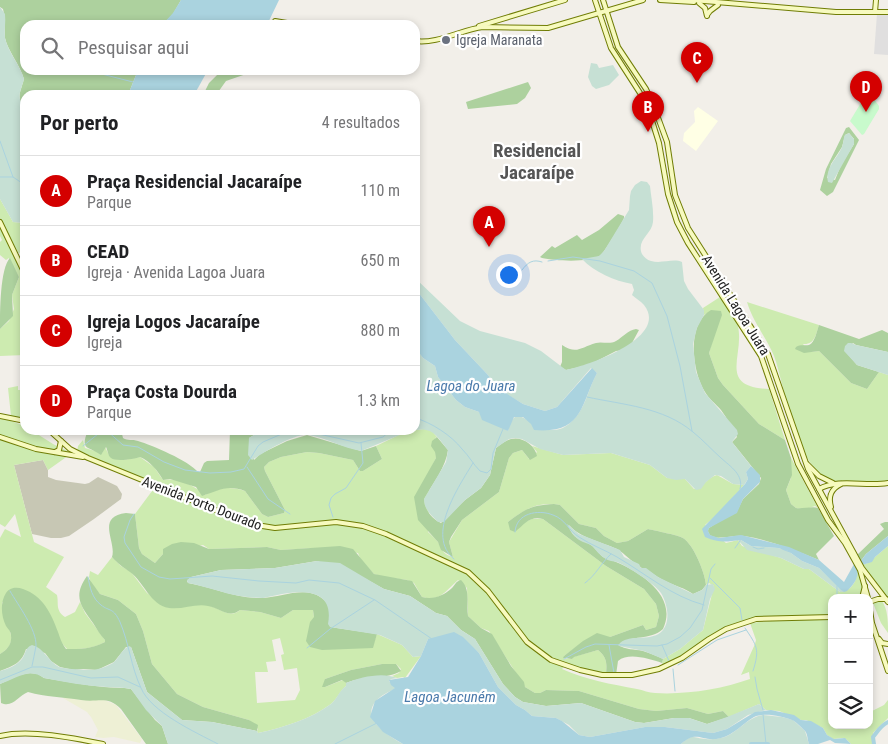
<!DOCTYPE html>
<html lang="pt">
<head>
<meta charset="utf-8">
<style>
	:root { --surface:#fff; --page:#f6f6f6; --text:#202124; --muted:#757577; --line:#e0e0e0; --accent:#d40000 }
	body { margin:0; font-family:"Roboto Condensed",sans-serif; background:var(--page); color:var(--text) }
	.controls { position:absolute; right:15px; bottom:15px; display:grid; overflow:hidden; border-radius:10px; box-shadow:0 2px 8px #0003 }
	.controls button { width:45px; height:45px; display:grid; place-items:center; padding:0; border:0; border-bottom:1px solid var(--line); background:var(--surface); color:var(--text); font:25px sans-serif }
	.you { position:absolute; left:508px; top:274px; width:18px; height:18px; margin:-12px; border:4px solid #fff; border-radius:50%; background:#1a73e8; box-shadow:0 0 0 8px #1a73e833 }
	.badge { display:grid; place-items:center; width:32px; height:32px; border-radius:50%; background:var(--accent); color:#fff; font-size:16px; font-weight:700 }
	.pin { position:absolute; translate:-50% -41px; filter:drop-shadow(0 1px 2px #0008) }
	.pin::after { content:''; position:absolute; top:26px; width:18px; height:15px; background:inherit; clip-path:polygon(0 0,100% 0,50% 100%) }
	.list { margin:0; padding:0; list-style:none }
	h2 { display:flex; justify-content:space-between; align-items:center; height:65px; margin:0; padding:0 20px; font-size:21px }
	h2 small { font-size:16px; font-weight:400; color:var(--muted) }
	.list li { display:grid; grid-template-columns:32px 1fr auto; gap:15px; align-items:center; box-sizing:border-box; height:70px; padding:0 20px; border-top:1px solid var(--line) }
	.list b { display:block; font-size:19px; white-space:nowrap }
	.list p { margin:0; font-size:16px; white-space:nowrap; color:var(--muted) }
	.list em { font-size:16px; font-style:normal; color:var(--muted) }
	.icon { flex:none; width:28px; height:28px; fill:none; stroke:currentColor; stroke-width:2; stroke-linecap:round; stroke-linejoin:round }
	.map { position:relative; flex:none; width:888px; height:744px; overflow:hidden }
	.search { position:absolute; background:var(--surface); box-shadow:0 2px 8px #0003; left:20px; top:20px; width:400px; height:55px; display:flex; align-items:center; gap:12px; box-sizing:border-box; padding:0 18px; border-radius:15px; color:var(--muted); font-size:19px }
	.panel { position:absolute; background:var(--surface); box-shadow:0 2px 8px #0003; left:20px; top:90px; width:400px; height:345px; border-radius:15px }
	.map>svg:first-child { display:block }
</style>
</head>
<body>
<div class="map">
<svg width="888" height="744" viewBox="0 0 888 744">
	<rect width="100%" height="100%" fill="#f2efe9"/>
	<!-- residential -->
	<polygon fill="#e0dfdf" points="877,14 888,14 888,55 874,54"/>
	<!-- education -->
	<polygon fill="#ffffe5" points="698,107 718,121 696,151 683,141 684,133 695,122 694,111"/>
	<!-- construction -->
	<polygon fill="#c7c7b4" points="43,460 48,470 48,477 56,480 85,484 89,483 98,477 117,486 122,494 121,499 94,519 69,536 61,538 51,538 32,534 14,465"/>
	<!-- farmland -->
	<polygon fill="#eef0d5" points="63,698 69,698 82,700 102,699 116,705 142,739 140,743 114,737 103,738 95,737 98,730 91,717 87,712"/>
	<!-- grass -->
	<g fill="#cdebb0" fill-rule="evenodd">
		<polygon points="0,199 13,222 25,223 25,252 18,253 0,218"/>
		<polygon points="0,225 25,279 25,355 0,356 0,329 9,321 14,309 12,295 19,277 9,258 6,260 0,255 0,242 2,240 0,236"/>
		<path d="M 720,297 C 725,305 734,314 737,323 C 747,353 715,387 769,389 L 785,440 L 759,424 L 723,385 L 718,378 L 709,353 L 713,339 L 707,313 L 704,315 L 703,308 Z"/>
		<path d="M 747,302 L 819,325 C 816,334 815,345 803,344 L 809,352 L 819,351 L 851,383 L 867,389 L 879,372 L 888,375 L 888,481 C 871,482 852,485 835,481 C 795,473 786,388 774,356 C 766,337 753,322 747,302 Z"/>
		<polygon points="18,386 18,390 25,390 25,418 23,418 11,416 8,388"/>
		<path d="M 0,417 L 25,426 L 25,430 L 31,430 L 53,444 L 72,453 L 48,470 L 43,460 L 14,465 L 34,542 L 64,557 L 46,587 L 57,595 C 59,604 55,610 65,617 L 75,612 L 80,602 L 85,613 L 105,640 L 105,642 C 93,649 80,649 67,649 L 61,642 L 2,602 C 2,624 24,640 0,654 L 0,538 L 5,529 L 21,537 L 15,514 L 5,527 L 0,524 Z"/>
		<path d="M 424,429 L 431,430 L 437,437 L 435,438 L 436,458 L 430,470 L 428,532 C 431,535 435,538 438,542 C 443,550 442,554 453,557 L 449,542 L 462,520 L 499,492 L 509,458 L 513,453 L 522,450 L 529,459 L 537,452 L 532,446 L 563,455 L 611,453 L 650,465 L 667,478 L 685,479 L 694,489 C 704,486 707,478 717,475 L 733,484 L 744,485 L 718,514 L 705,525 L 726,543 L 738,540 L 742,546 L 781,558 L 804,569 L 809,569 L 840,592 C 852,591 858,580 857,569 C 863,578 865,588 859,598 L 832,598 L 832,615 L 769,618 L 736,624 L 664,666 L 662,663 L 663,659 L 680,649 L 703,630 L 714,586 L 709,583 L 706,585 C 705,573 694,545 683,538 C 678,535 656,531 648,529 L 628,541 L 617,543 L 604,536 L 596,528 L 579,524 L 560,505 C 538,501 525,509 508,522 L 523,523 L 532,519 L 543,519 L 606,566 L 644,589 L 656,604 L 659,616 L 656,627 L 646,630 L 643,625 L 610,637 L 582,643 L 564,656 L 564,659 L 572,659 L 573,657 L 598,650 C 607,657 607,664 606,674 C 578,669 550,662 529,641 C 523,636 519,629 514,623 C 500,604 487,585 469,571 L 375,528 C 361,524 347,520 332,520 C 307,521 283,529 258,524 L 77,452 L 78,446 L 83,440 L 85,448 L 102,453 L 105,447 L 109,455 L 123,460 L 140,457 L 154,467 L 163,480 C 178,477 195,486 205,495 C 216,487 232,486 245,491 L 262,514 L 268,517 L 284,513 L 285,510 L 265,471 L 264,467 L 269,462 L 281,457 L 307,452 L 319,453 L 353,460 L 360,471 L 363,471 L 382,459 L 376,446 L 407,431 Z"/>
		<polygon points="790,456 818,508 815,506 806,509 796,508 791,504 786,490 791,478"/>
		<path d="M 155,487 L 257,527 L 280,529 L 332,523 L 344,524 L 374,531 L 416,549 L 467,573 L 487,592 L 526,643 L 546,658 L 564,667 L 562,669 C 586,680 611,684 637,689 C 643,690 649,693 655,693 C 685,695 722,689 750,679 L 749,672 L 741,675 L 755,644 L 756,640 L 750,623 L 769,621 L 832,619 L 832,725 L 869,725 L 869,695 L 872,711 L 884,705 L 888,700 L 888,718 L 873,733 L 873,744 L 851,744 L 847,740 L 843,738 L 833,739 L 827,735 L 823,728 L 806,720 L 801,720 L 779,711 L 766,710 L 759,704 L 729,717 L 723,711 L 708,714 L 687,708 L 656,711 L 639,709 L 579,691 L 546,690 L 540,693 L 535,693 L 525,687 L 489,631 L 481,628 L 468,616 L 467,588 L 458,580 C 445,591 441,602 422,597 L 414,583 L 407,580 L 384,577 L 374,574 L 361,560 L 358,553 L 314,548 L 281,550 L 267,547 L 209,549 L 203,545 L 163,554 L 155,563 L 142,554 L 139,548 L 135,514 Z"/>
		<polygon points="888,546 888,598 868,575 862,565 868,563"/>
		<path d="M 112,557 L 121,566 L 131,572 L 147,593 L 169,608 C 180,607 194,604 206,605 C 218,606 229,620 240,610 L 260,612 L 281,618 L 293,610 L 313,610 L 314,617 L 372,648 L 377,634 L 402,645 L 413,657 L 421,656 L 405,678 L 403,677 L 397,678 L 392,676 L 399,673 L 401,669 L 396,664 L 382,664 L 351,670 L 325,679 L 325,687 L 343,680 L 346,683 L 346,686 C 339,692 337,699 331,704 C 311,719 282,728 258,733 L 257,731 L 258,729 L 249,720 L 203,707 L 177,694 L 152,664 L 143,631 L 136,614 L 118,600 L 100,594 L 91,583 L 89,577 L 90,571 L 98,575 ZM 280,638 L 284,654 L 281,655 L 284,670 L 297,668 L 300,690 L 295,700 L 257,703 L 255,672 L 268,672 L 266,662 L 276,661 L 272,640 Z"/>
		<path d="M 881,600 C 888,608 888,622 888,633 L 881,623 L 873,603 Z"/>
	</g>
	<!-- forest -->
	<g fill="#add19e" fill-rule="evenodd">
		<path d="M 0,0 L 181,0 L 173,14 L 162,25 L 25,25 L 25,70 L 138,70 L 128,95 L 25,95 L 25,111 C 17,94 19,97 24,79 C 20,65 8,51 5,38 C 4,28 6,21 3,9 L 0,7 Z"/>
		<polygon points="222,70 251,70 252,72 226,81 216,95 203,95 209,83"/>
		<polygon points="528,82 531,88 525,98 517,104 468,109 466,102"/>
		<path d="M 849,127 L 859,140 L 833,192 L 827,196 L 820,190 L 826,169 L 846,128 ZM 849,133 L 854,139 L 854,144 L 841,165 L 835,180 L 827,178 L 831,164 L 842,147 L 845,135 Z"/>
		<path d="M 618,214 L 624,216 L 624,218 C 621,225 605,251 601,255 C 590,263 556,261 542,258 L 540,257 L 552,246 L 555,248 L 577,235 L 582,240 L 599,230 Z"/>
		<path d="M 10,258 L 19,277 L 12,295 L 13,316 L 0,329 C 0,312 0,268 10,258 Z"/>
		<path d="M 711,310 L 721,311 L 722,315 L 709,353 L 718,378 L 723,385 L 759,424 L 785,440 L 791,458 L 792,475 L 786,490 L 791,504 L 796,508 C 802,509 813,506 818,508 L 834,536 L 816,554 L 819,560 C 794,550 770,540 744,536 C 732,534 721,541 710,535 L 708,531 L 709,528 L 738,509 L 743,499 L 759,484 L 761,478 L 732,442 L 737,437 C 732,428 727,418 721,410 C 716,404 709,399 705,392 C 692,371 686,324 711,310 Z"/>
		<path d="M 819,325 L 859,339 L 882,330 L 888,333 L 888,352 L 856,345 L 853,343 L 845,351 L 857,365 L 879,372 L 867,389 L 851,383 L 819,351 L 804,353 L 795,349 L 796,347 C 801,344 804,346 809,345 C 815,343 817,330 819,325 Z"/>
		<path d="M 636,329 L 639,330 L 632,343 L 624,350 L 616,351 L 589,365 L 566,370 L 560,367 L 562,362 L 562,345 C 577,355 581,347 596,343 C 602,341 609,345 616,341 C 623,337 628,330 636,329 Z"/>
		<path d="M 88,430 L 121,430 L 123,438 C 128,441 132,439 138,441 C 152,445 189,461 198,472 L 200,472 L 204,463 L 207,461 L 229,460 L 230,430 L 262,430 L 249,438 L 254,460 L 260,454 L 287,441 L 307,435 L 361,451 L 376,446 L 382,459 L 363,471 L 360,471 L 353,460 L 319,453 L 307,452 L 281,457 L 269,462 L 264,467 L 265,471 L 285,510 L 284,513 L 268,517 L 262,514 L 245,491 C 227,484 218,491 202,496 L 196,487 L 170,479 L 163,480 C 158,471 150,461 140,457 C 135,459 116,462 111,458 C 108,456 108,451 106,447 L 101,455 C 87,445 80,451 88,430 Z"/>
		<path d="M 437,437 L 448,450 C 446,467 433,483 424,499 C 424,509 432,519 441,523 L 465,500 L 481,488 L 490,475 L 496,448 C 501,444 506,440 511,439 C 522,436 535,445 537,456 L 530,460 L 522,450 L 513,453 L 509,458 L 499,492 L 462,520 L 451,537 L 449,542 L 453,557 L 441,550 L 438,542 L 418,520 L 414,497 L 436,458 L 435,452 L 431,446 L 432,441 Z"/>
		<path d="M 554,504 L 560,505 L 579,524 L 596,528 L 604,536 L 617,543 L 628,541 L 648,529 C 656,531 678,535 683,538 C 694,545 705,573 706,585 L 702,590 L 693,594 C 685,588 675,586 665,581 C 657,577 650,571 642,568 C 634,564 624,553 617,549 C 602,542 580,538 569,525 C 573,541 580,537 591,545 C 596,548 599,555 605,558 C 608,560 612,560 616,562 C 642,573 678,597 663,629 C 650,641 632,634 618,645 C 626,650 634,649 643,651 C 650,653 657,656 663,659 L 662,663 C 649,659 629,652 618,661 L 616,675 L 606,674 C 607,664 607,657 598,650 L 574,657 L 572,659 L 563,658 L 564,656 L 583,641 L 597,633 L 610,637 L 643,625 L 646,630 L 656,627 L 659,616 L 656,604 L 644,589 L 606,566 L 543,519 C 529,516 525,524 515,532 L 510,530 L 508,522 C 525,509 532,505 554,504 Z"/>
		<path d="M 126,513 L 135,514 L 139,548 L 142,554 L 155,563 L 163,554 L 163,549 L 172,544 L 181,542 L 194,543 L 209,549 L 267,547 L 281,550 L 340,546 L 353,549 L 374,574 L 412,581 L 422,597 C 433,600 443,596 452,588 C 456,584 455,582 461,580 C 471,590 466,602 468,616 L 481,628 L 492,634 L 511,666 L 524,682 L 525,687 L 535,693 L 540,693 L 546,690 L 579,691 L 639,709 L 656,711 L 687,708 L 708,714 L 723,711 L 729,717 L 707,724 L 689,718 L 674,718 L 644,723 L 635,722 L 581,703 L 546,706 L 523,702 L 515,697 L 503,684 L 475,639 L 461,630 L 447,616 L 436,613 L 410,596 L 384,589 L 364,578 L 317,561 L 275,568 L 221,570 L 191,577 L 187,581 L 188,583 C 212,587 237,599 263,598 C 282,597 306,585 323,599 C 332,606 329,617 330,627 L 377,634 L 373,648 L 322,650 L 310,647 L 306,641 L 310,622 L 314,617 L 313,610 L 293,610 L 281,618 L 260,612 L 240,610 C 229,619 220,608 208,606 C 196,603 182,610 169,608 C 150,605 144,582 130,572 C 123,567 118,564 112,557 C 117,542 95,517 126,513 Z"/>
		<polygon points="885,522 888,522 888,536 866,554 860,562 857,555 884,529 880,524"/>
		<path d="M 87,576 L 100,594 L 118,600 L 136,614 L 143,631 L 152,664 L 177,694 L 203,707 L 249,720 L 258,725 L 257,731 L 212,722 L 182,720 L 147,692 L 131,647 L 126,647 L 114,662 L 97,670 L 83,669 L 74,670 L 60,667 L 51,661 L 45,653 L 26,649 C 22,663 13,666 0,671 L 0,654 C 7,650 12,644 11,636 C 11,631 8,629 6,626 C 1,616 0,602 6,593 C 10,587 17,587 23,589 C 43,596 51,613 58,632 C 60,638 62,644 66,649 C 80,649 92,649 105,642 L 105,640 C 100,635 97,629 93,623 C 80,605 73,596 87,576 Z"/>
		<path d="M 382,664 L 396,664 L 401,671 C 386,680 365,675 346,683 L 342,680 L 325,687 L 322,687 L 325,679 L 351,670 Z"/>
		<path d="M 30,673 L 38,674 L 44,678 C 64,681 84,685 104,687 C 113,688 122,687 131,689 L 155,720 L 162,726 L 168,744 L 146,744 L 121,709 C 107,695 98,703 81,700 C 63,697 46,697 28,692 C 18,696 13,708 1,703 L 0,684 L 19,675 Z"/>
	</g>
	<!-- wetland -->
	<g fill="#c6e0d4">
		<path d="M 0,7 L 5,14 C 6,22 4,30 5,38 C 8,52 20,65 24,79 C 19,97 17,94 25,111 L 25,223 L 13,222 L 0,199 Z"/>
		<polygon points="591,63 597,64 599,68 613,65 619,75 609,85 596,89 592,86 588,77"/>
		<path d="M 849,133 L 854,139 L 854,144 L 832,183 L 828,182 C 825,167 837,159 842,147 C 844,142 843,139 845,135 Z"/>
		<path d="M 641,181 L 647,182 L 650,186 C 651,197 654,210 653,222 C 652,234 636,240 642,254 C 644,257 647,260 651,261 C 662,264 673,258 682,262 L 684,281 L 688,289 L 704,310 L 704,315 L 697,328 L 693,344 L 696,372 L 705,393 L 737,430 L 738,434 L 732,442 L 751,466 L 746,472 L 748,479 L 744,485 L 733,484 L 721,476 L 715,475 L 706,482 L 701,489 L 696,490 L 685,479 L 676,480 L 667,478 L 650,465 L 611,453 L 563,455 L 540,449 L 522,439 L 515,438 L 509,439 L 496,448 L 490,475 L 481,488 L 465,500 L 444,522 L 438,522 C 431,515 424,509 424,499 L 446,462 L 448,450 C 437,437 434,427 415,430 L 415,346 L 423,358 L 435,366 L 438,377 L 456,400 L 465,407 L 479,412 L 508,431 C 509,427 511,420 515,417 C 525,411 545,443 569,424 C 586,410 587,391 597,373 L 591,368 L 557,407 L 545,411 L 523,404 L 498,389 L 488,375 L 455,340 L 415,288 L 415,278 L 460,321 L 480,331 L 525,343 L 541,351 L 566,370 C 587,366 670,338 644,305 C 641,301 635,298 632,295 L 634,290 L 632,284 C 615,281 594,272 582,259 L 599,256 L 604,251 L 629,210 L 630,196 L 631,191 L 635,185 Z"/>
		<polygon points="848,343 851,343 856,345 888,352 888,375 857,365 844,351 845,346"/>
		<path d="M 262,430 L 415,430 L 402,434 L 361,451 C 343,448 326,438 309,435 C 294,433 264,453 252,460 L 248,455 L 249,438 Z"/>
		<path d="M 567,524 L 579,534 L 620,550 L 624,557 L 639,564 L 641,568 L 646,568 L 658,577 L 693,594 L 702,590 L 706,585 L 713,584 L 715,589 L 710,599 L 703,630 L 680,649 L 663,659 L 644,651 L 619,646 L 620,643 C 632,633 652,643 663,630 C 671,620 667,603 661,593 C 654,583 628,567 617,562 C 613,561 609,561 606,559 C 600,556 596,550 592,546 C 588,543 585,543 581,541 C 575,538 569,530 567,524 Z"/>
		<polygon points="738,540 741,540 751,546 778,548 788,551 802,561 819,568 844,592 840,592 809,569 804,569 781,558 747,550"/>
		<path d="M 317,561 L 340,563 L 384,589 L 410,596 L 436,613 L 447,616 L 461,630 L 475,639 L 503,684 L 515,697 L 523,702 L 546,706 L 581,703 L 635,722 L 644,723 L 674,718 L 689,718 L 707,724 L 727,717 L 759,704 L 766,710 L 748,715 L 727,729 L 713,733 L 665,727 L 645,727 L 590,737 L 579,735 L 569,725 L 556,718 L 532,716 L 525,710 L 516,705 L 498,687 L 479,653 L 471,646 L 428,639 L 421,656 L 413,657 L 402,645 L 380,635 L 330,627 L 328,624 C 334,591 307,590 282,594 C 276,595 269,597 263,598 C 256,598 247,597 240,596 C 222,593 205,586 188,583 L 187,580 L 191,577 L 221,570 L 275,568 Z"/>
		<path d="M 32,645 C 44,648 48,661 59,667 C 65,669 93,671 98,669 C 103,668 109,665 113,663 C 119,658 122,649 129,646 L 131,647 L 147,692 L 182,720 L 212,722 L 257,731 L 258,733 C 282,728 311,719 331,704 C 337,699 339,691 346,686 L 346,683 C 361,677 382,672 397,678 L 391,679 L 389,681 L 396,688 C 389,692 381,695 376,701 C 360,719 389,736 403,744 L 168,744 L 162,726 L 146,710 L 131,689 C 123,687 116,688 107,687 C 86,686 65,682 44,678 C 29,667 15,679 0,684 L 0,671 C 7,669 14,667 20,661 C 26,656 24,648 32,645 Z"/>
		<path d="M 763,715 L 782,717 L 793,720 L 805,731 L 809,744 L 681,744 C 693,733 692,738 706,739 C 711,740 721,738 725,737 C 739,731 748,717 763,715 Z"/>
	</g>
	<!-- park -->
	<polygon fill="#c8facc" points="868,91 879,106 879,109 864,134 862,135 850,121"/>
	<!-- water -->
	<g fill="#aad3df">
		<polygon points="181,0 279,0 267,25 162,25 173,13"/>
		<polygon points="138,70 208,70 194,95 128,95"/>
		<path d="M 415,288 L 455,340 L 488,375 L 498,388 L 523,404 L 545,411 L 557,407 L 592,368 L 597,373 C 580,406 583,434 534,430 L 531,424 L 523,417 L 514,417 L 508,431 L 482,420 L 479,412 L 465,407 L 456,400 L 438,377 L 435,366 L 423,358 L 417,350 L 415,346 Z"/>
		<path d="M 751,466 L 760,475 L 760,482 L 743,499 L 737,513 L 709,528 L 708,531 L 710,535 L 719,538 L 741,535 L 789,547 L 819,560 L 844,582 L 854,564 C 862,573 855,584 847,591 L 844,592 L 841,590 L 819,568 L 802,561 L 788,551 L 778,548 L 751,546 L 741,540 C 725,542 720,543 705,537 L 702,529 L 745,484 L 748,479 L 746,472 Z"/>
		<polygon points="888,536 888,546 875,557 872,562 862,565 860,562 866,554"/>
		<path d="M 454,632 L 463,637 L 479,653 L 498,687 L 516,705 L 525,710 L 532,716 L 556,718 L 562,721 L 579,735 L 590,737 L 645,727 L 665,727 L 713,733 L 727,729 L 755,712 L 771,710 L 794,715 L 801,720 L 811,721 L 823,728 L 827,735 L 834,739 L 845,738 L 851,744 L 835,743 L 830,740 L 818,744 L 809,744 C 807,739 808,733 804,730 C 801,727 795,721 792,720 C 783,716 763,712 754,717 C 743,723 734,735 721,738 C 701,743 698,729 681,744 L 403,744 L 383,732 L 370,717 L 375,701 L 395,688 L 391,685 L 389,680 L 408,677 L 421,656 L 428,639 Z"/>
	</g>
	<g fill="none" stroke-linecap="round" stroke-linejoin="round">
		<!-- stream -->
		<g stroke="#aad3df" stroke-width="1">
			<polyline points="86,70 133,82"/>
			<polyline points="0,141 13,177"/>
			<polyline points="0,177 13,177 25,185"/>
			<polyline points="21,246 25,236"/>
			<polyline points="548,261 573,257 600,261 634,271 652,283 667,316 680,366 692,431"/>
			<path d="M 522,270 C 528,262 533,259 542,262"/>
			<path d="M 587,397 C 624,405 663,407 693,432 C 703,440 712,450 721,458 C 731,467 744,475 740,489"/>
			<path d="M 415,418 C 431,422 452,436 462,449 C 469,456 473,464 480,471 L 487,473 L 491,469 L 493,453 L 503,429"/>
			<polyline points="106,430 123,445 138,447 164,462 185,470 210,473 231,472 244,469 258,446 263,442 291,430"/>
			<polyline points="301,430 359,443 383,437 391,430"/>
			<polyline points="83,446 103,430"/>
			<polyline points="247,467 268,499 290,514"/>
			<polyline points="134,514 130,520 124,537 125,543 141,567 159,577 170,579 212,576 259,581 296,583 309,580 339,583 375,600 432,639"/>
			<polyline points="333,517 329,505 331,498 335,494 346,488 363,463 361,443"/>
			<path d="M 515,532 C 516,513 538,509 553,515 C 565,519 569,531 579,537 C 591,545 605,550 617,557 C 646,574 671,596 704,605"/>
			<polyline points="753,547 758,549 764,548"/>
			<polyline points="735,548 740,541"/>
			<polyline points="782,549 790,552"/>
			<path d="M 454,559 C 425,536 459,486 473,463"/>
			<path d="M 88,577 C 90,588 92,598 101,605 C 110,612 113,607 120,622 C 129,643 131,667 141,688 C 151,712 195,732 218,744"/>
			<polyline points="710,578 740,608 742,620"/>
			<path d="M 585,583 C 596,575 601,563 611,554"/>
			<path d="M 10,591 C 18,605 37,630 36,646 C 35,653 33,660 32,666"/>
			<polyline points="837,598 837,586"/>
			<path d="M 745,628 C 757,646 760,649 753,671"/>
			<polyline points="609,645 614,673"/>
			<polyline points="662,645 669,661"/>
			<polyline points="307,648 330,629 374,600"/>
			<polyline points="564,659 586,647 595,644 657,646 667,644 680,637 690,628 702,610 711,569 715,564"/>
			<polyline points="678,665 717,640 746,630"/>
			<polyline points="673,669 675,691"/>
			<polyline points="755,677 757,689 763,710"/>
			<polyline points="0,680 32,667 43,667 91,678 118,677 140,687"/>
			<polyline points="763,714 766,744"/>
			<polyline points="335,744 377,723"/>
		</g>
		<!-- river -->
		<g stroke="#aad3df" stroke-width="4">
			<polyline points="751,744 768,744"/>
			<path d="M 874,744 L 873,737 C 878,731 881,725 888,722"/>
		</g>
		<!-- secondary casing -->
		<g stroke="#707d05" stroke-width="6">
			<g id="secondary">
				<polyline points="595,0 611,48 640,93 647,105 659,143 668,194 677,222 688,243 761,356 798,464 828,520 845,543 860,570 868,598"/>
				<polyline points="603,0 618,47 646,89 653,104 667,142 675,195 688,228 768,354 808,469 862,568 888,602"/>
				<polyline points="660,0 694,2"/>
				<polyline points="692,0 836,12 888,12"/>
				<polyline points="699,3 705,8 707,16"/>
				<polyline points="875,12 876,0"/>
				<polyline points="707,15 710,11 718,5"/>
				<polyline points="275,21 299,25"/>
				<polyline points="479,26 565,0"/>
				<path d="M 415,41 C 438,44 460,30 483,27 L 548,28 L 643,0"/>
				<polyline points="651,120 655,113 660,109"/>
				<polyline points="0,222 25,274"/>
				<polyline points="0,416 25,421"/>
				<polyline points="49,430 70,449 88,458 250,524 275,528 336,522 363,526 386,534 468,572 488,591 527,642 551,660 580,670 602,675 632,675 659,669 682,658 709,639 726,629 756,619 832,617"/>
				<polyline points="0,437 36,449 83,457"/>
				<polyline points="55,452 59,450 61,441"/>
				<polyline points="807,464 819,476 833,483"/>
				<path d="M 819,489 C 839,478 866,487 888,483"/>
				<path d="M 831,507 C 828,496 831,489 841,484"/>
				<polyline points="862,598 865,586"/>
				<polyline points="869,602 878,599 886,599"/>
				<polyline points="869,604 872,623 888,671"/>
				<polyline points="879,639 882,643 888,644"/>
				<path d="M 0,736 C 29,729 74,738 103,744"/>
			</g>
		</g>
		<!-- secondary -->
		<use href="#secondary" stroke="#f7fabf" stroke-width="4"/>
	</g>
	<!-- markers -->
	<circle fill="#6b7280" stroke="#fff" stroke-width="2" cx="446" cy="40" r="5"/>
	<g text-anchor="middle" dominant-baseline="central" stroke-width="4.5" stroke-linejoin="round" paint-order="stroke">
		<!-- worship labels -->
		<g font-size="14" fill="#5b616d" stroke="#fff" text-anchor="start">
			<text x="456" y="40">Igreja Maranata</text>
		</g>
		<!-- street labels -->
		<g font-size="14" fill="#222" stroke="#fff">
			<text transform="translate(736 305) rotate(58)">Avenida Lagoa Juara</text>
			<text transform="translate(202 503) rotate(21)">Avenida Porto Dourado</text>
		</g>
		<!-- water labels -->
		<g font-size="15" font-style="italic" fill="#4a7aab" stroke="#fff">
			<text x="471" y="386">Lagoa do Juara</text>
			<text x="450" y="697">Lagoa Jacuném</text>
		</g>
		<!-- district labels -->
		<g font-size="19" font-weight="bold" fill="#555" stroke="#fff">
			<text x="537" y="150">Residencial<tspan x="537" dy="22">Jacaraípe</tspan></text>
		</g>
	</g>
</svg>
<div class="controls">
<button>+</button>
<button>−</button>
<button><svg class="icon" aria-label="layers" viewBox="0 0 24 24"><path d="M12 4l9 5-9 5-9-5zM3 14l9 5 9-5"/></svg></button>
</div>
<div class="you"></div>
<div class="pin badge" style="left:489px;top:247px">A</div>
<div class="pin badge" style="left:648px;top:132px">B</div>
<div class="pin badge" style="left:697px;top:83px">C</div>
<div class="pin badge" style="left:866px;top:112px">D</div>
<div class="search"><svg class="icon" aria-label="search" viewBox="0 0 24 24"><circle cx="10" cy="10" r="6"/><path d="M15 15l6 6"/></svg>Pesquisar aqui</div>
<section class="panel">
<h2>Por perto<small>4 resultados</small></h2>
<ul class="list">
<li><span class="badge">A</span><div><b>Praça Residencial Jacaraípe</b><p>Parque</p></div><em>110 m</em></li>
<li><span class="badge">B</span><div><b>CEAD</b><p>Igreja · Avenida Lagoa Juara</p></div><em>650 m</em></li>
<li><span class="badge">C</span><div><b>Igreja Logos Jacaraípe</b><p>Igreja</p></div><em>880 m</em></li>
<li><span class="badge">D</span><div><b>Praça Costa Dourda</b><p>Parque</p></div><em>1.3 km</em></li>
</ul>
</section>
</div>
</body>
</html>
